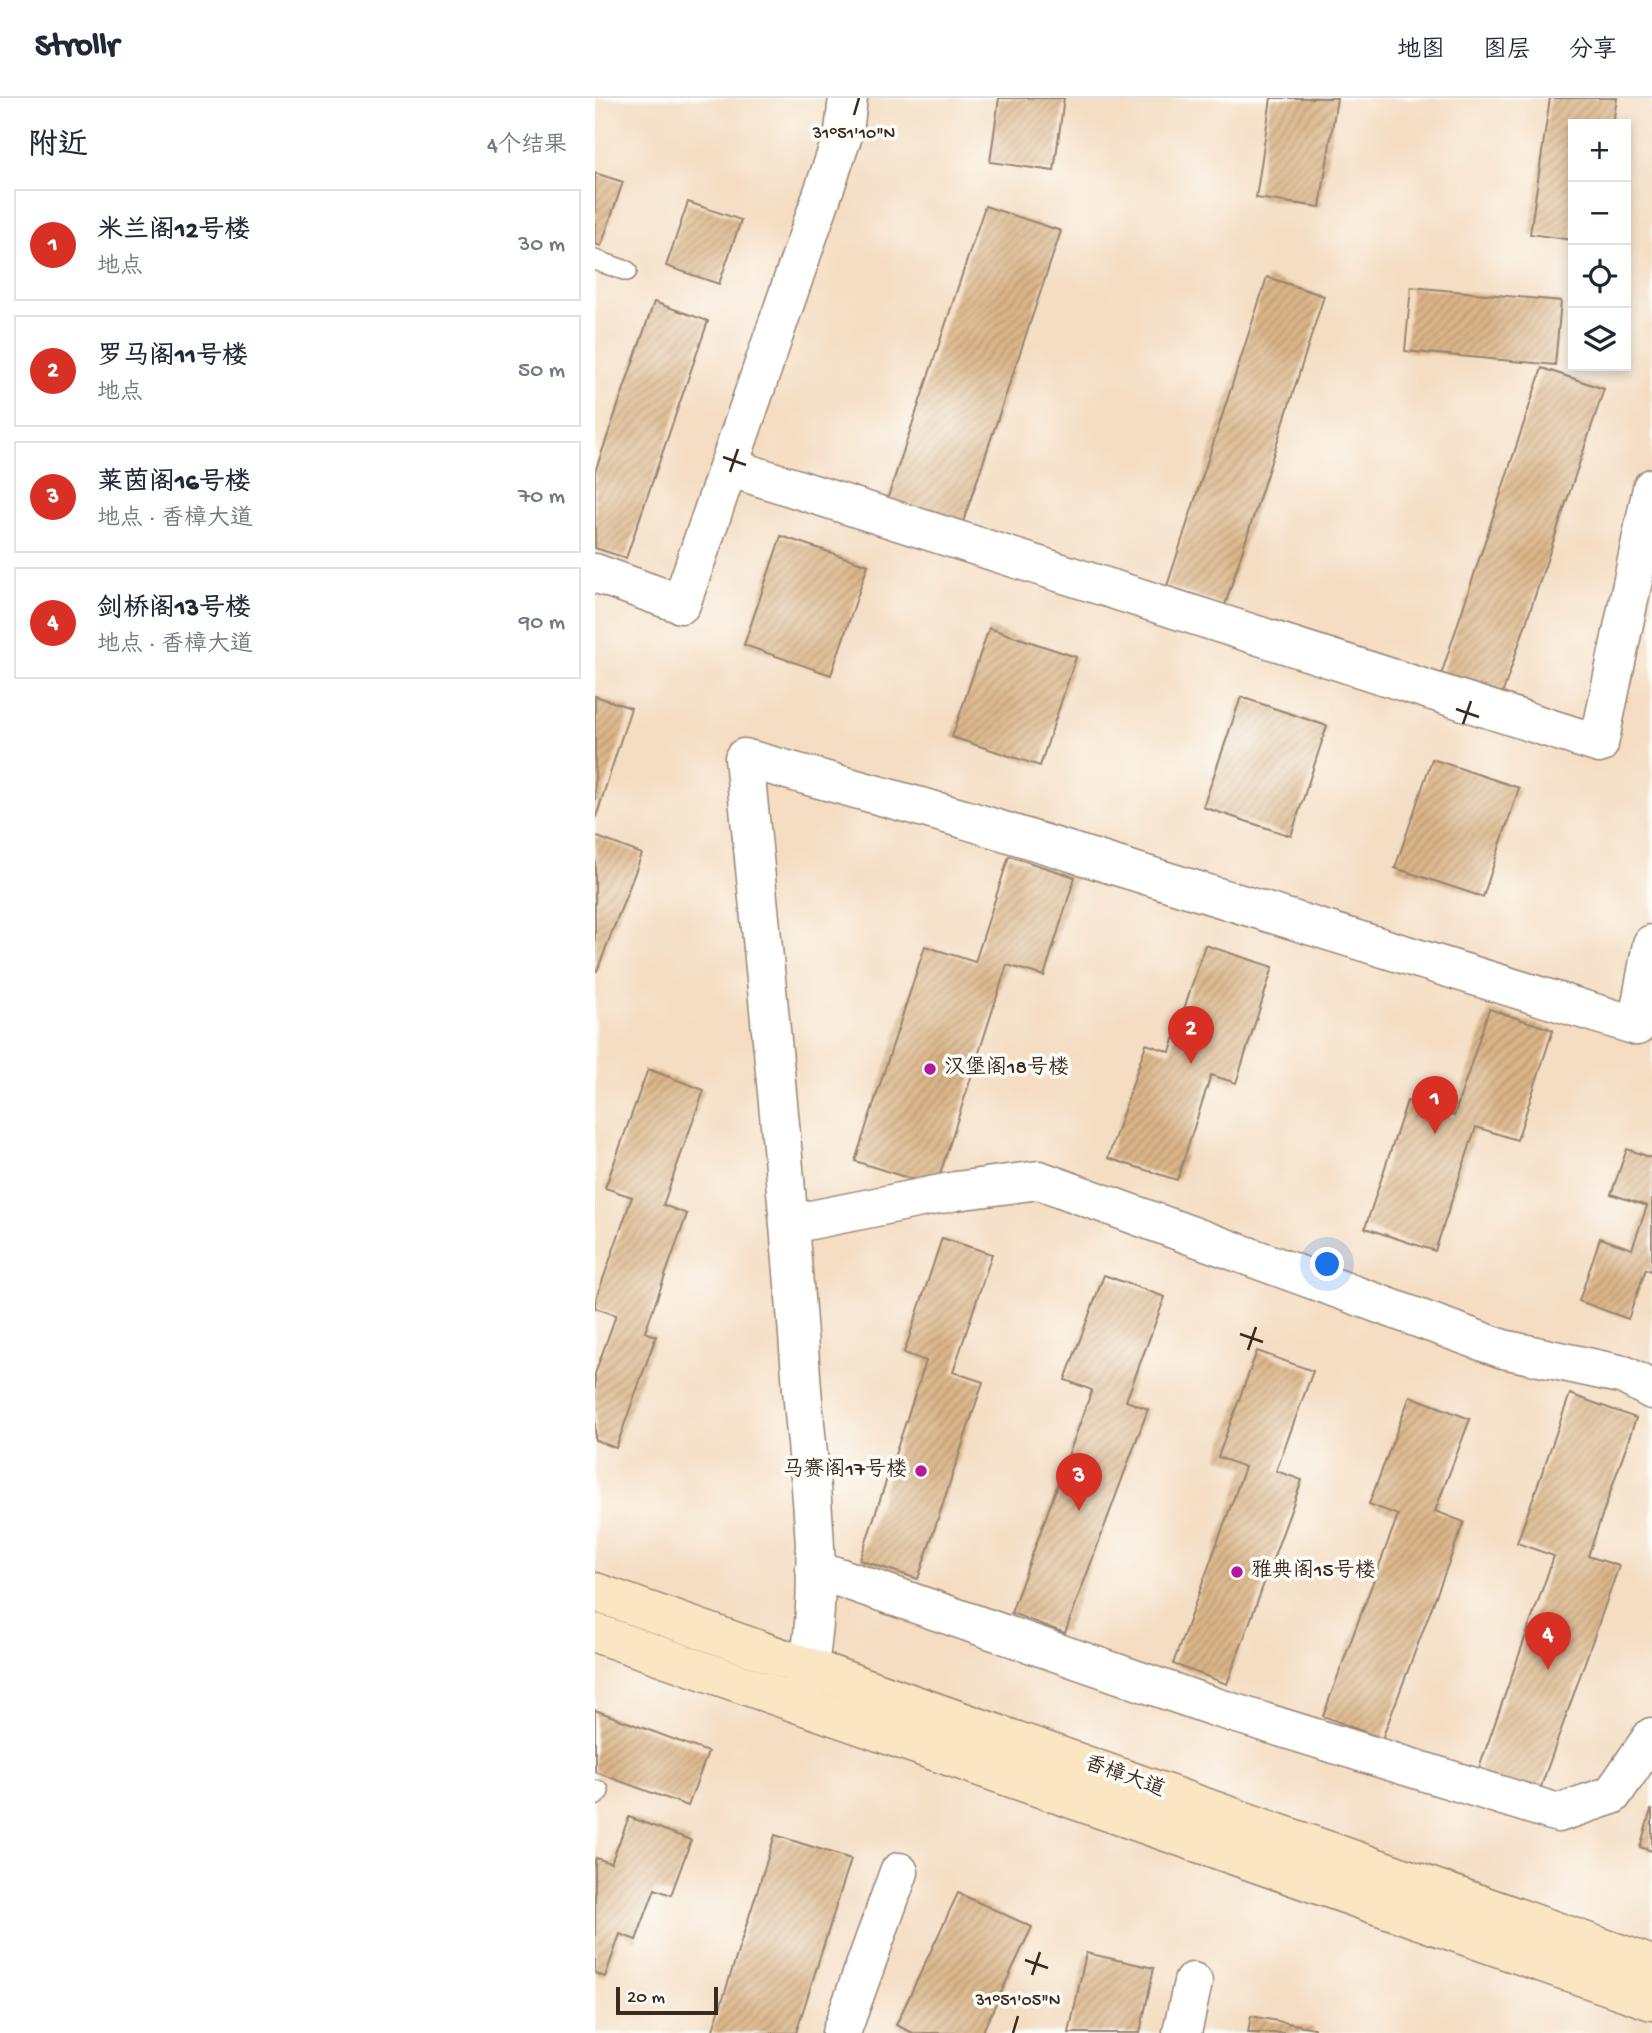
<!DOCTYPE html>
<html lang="zh">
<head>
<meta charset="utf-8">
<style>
	:root { --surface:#fff; --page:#f2f2f3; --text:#1f2937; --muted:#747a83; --line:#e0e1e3; --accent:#d93025 }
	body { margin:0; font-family:"Gochi Hand","LXGW WenKai TC",sans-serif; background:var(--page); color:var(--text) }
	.controls { position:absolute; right:21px; top:21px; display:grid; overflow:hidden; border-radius:0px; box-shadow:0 4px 10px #0003 }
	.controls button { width:63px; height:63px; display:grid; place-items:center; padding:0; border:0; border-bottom:2px solid var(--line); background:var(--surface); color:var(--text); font:35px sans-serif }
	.scale { position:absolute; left:21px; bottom:18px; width:102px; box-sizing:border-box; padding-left:7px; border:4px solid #3b2a1e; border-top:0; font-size:19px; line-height:24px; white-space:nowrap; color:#3b2a1e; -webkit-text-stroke:5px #fdfcf7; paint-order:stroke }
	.you { position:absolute; left:733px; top:1167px; width:24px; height:24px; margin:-18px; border:5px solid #fff; border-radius:50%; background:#1a73e8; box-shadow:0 0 0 10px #1a73e833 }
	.badge { display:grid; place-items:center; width:46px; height:46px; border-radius:50%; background:var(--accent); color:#fff; font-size:23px; font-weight:700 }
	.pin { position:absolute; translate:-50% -58px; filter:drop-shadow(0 2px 4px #0008) }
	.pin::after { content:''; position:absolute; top:37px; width:24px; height:21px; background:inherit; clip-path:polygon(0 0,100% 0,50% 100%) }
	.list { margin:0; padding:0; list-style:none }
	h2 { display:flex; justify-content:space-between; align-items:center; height:91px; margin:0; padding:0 28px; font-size:30px }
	h2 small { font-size:23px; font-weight:400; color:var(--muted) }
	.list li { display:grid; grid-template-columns:46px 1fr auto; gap:21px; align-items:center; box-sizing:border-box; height:112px; margin:0 14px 14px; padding:0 14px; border:2px solid var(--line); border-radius:0px }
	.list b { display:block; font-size:26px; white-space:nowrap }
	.list p { margin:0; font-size:23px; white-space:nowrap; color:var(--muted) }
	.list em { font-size:23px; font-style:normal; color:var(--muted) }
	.icon { flex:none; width:38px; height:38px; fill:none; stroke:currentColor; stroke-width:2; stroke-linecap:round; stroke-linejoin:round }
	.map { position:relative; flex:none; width:1057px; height:1935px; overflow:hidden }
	header { display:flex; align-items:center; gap:42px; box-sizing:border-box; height:98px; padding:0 35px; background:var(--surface); border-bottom:2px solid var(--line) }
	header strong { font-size:33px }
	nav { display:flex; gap:38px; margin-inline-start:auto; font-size:24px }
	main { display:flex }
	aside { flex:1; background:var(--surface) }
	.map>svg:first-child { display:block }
</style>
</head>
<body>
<header>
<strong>Strollr</strong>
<nav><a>地图</a><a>图层</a><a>分享</a></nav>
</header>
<main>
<aside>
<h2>附近<small>4个结果</small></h2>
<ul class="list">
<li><span class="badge">1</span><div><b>米兰阁12号楼</b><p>地点</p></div><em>30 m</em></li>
<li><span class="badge">2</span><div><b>罗马阁11号楼</b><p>地点</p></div><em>50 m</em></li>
<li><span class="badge">3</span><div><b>莱茵阁16号楼</b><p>地点 · 香樟大道</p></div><em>70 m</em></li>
<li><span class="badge">4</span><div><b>剑桥阁13号楼</b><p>地点 · 香樟大道</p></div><em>90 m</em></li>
</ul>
</aside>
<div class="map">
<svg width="1057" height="1935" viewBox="0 0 1057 1935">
	<defs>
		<pattern id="building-hatch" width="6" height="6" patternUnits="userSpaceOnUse" patternTransform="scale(1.75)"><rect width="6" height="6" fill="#dbb588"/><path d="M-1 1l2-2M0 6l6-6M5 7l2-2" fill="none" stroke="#b3936f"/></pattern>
	</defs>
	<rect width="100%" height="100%" fill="#fdfcf7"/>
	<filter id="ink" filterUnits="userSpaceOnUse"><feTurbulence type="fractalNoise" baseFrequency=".0143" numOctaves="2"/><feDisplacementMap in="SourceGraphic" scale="14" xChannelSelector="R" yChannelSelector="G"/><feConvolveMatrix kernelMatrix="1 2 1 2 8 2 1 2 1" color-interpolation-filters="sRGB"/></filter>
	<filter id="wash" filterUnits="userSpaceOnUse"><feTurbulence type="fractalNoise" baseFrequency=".00686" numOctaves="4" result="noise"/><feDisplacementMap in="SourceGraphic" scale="28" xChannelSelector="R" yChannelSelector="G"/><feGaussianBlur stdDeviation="1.57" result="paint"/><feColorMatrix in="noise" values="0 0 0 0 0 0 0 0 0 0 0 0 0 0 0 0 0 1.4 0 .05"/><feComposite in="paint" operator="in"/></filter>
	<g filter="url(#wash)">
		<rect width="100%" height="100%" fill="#f4ddc2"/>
		<g id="blocks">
			<!-- building -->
			<g fill="url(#building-hatch)">
				<polygon points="404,0 469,0 459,73 395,64"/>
				<polygon points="676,0 742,0 725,109 661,100"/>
				<polygon points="955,0 1022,0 1018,26 978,26 978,142 935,136"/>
				<polygon points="0,75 28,84 6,148 0,146"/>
				<polygon points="93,104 146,122 124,186 71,168"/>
				<polygon points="390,108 466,133 367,427 292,402"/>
				<polygon points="672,179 729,198 630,507 572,488"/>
				<polygon points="816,189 966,203 960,267 810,253"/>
				<polygon points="59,204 113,223 31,460 0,450 0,374"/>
				<polygon points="947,270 1009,291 907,597 846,577"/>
				<polygon points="186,438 273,467 236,577 149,547"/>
				<polygon points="394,530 481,559 445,668 357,639"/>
				<polygon points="0,598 36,610 1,719 0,719"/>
				<polygon points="646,599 732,628 696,738 608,709"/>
				<polygon points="837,661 924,690 888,799 800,770"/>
				<polygon points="0,738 47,756 2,873 0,872"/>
				<polygon points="414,758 480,779 449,878 412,867 341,1089 260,1063 330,848 380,864"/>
				<polygon points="610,847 678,869 641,985 616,977 582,1082 513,1060 551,946 575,954"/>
				<polygon points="894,911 958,932 922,1042 881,1029 840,1153 770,1130 812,1003 859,1018"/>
				<polygon points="53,971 109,992 68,1107 92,1116 50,1234 61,1238 21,1350 0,1342 0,1276 21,1217 0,1210 0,1204 37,1099 10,1090"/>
				<polygon points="1032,1051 1057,1060 1057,1173 1051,1171 1033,1221 984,1203 1005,1140 1037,1151 1052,1108 1016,1096"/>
				<polygon points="347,1140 397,1156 358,1274 388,1284 323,1481 265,1462 331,1263 309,1255"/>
				<polygon points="509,1177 570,1199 531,1303 553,1311 470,1535 416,1515 497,1292 470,1282"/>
				<polygon points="662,1253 718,1273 681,1373 707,1382 632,1586 578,1566 650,1369 623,1359"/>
				<polygon points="975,1296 1041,1320 993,1458 1024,1468 943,1697 882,1676 959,1458 922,1445"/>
				<polygon points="815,1298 875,1321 840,1413 869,1424 787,1641 728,1618 803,1417 774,1406"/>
				<polygon points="0,1612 113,1654 93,1708 0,1674"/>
				<polygon points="1056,1712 1057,1712 1057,1753 1045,1749"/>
				<polygon points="34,1719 96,1742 76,1797 60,1791 41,1842 25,1836 10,1879 0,1875 0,1763 1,1760 16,1765"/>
				<polygon points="180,1737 256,1761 201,1935 117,1935"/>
				<polygon points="363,1795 437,1829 387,1935 318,1935 301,1927"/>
				<polygon points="491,1855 559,1870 545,1935 474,1935"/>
				<polygon points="656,1918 719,1930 718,1935 653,1935"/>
			</g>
		</g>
	</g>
	<g filter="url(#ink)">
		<use href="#blocks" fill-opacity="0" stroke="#988470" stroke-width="2"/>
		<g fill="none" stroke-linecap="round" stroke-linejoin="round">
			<!-- lane casing -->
			<g stroke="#988470" stroke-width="22">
				<g id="lane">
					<polyline points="0,162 32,173"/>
					<polyline points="0,1692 4,1693 0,1698"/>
				</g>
			</g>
			<!-- street casing -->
			<g stroke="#988470" stroke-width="41">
				<g id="street">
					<polyline points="133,369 1004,646 1057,390"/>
					<polyline points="0,475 86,506 249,34 253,0"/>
					<polyline points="196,1126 361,1093 444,1082 908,1251 1029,1277 1057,1292"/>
					<polyline points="220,1471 620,1609 963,1715 1017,1697 1057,1639"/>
					<path d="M 206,1601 C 234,1502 215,1392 207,1291 C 192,1081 170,871 149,660 L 369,721 L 1042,928 L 1057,846"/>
					<polyline points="246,1935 304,1774"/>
					<polyline points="587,1935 598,1884"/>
				</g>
			</g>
			<!-- secondary casing -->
			<g stroke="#988470" stroke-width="41">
				<g id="secondary">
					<polyline points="0,1494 1057,1867"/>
					<polyline points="0,1535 1057,1903"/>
				</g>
			</g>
			<!-- lane -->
			<use href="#lane" stroke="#fff" stroke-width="19"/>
			<!-- street -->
			<use href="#street" stroke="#fff" stroke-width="38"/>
			<!-- secondary -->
			<use href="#secondary" stroke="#fbe6c4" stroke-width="38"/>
		</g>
	</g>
	<!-- ticks -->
	<path fill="none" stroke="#3b2a1e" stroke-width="2.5" d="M 259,17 L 264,0M 128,359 L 151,367M 135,374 L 143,351M 861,611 L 884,619M 868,626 L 876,603M 645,1236 L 668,1244M 653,1252 L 661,1229M 430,1862 L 453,1870M 437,1877 L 445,1854M 418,1935 L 423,1918"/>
	<!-- markers -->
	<g fill="#b5179e" stroke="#fdfcf7" stroke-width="2.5">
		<circle cx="335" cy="971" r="7"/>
		<circle cx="326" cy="1373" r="7"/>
		<circle cx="642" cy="1474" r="7"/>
	</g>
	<g text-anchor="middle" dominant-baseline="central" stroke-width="7" stroke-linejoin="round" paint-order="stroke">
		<!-- poi labels -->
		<g font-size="21" fill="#3b2a1e" stroke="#fdfcf7" text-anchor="start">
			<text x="349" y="971">汉堡阁18号楼</text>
			<text x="312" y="1373" text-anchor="end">马赛阁17号楼</text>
			<text x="656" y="1474">雅典阁15号楼</text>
		</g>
		<!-- street labels -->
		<g font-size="21" fill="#3b2a1e" stroke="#fdfcf7">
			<text transform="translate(529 1680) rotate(20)">香樟大道</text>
		</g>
	</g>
	<g font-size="18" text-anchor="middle" fill="#3b2a1e" stroke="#fdfcf7" stroke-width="7" stroke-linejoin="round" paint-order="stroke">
		<text x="259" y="40">31°51'10"N</text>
		<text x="423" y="1907">31°51'05"N</text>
	</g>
</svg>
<div class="controls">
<button>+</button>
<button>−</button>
<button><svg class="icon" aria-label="locate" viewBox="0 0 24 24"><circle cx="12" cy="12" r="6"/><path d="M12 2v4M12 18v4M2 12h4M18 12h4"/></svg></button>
<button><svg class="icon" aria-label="layers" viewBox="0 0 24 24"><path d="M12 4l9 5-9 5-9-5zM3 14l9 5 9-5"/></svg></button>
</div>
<div class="scale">20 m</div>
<div class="you"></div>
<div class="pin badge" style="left:840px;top:1036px">1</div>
<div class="pin badge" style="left:596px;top:966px">2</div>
<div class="pin badge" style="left:484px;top:1413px">3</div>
<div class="pin badge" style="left:953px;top:1572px">4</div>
</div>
</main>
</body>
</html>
